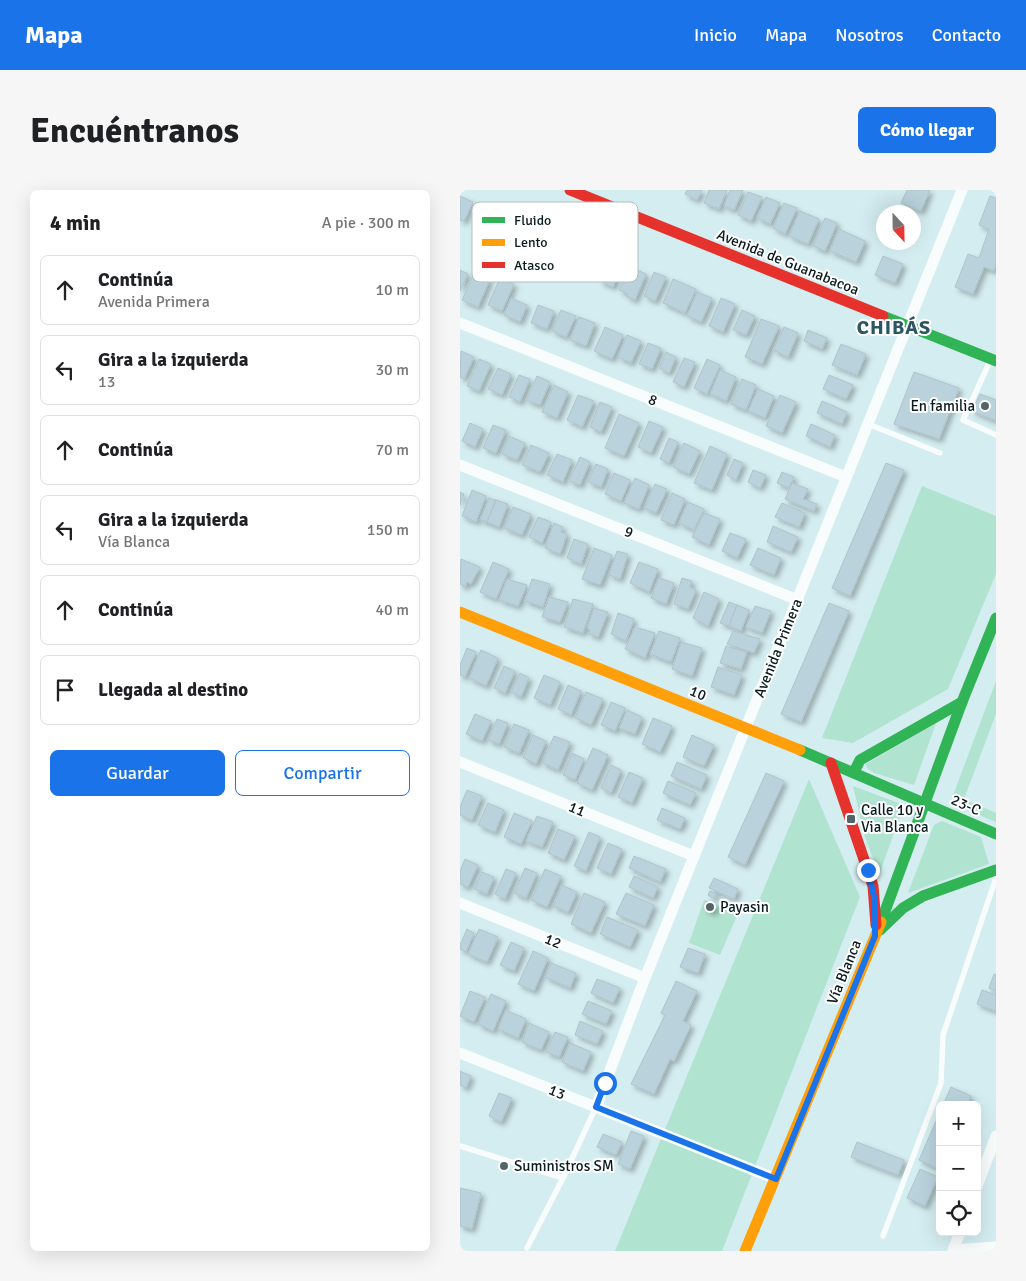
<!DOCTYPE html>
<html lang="es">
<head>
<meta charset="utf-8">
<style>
	:root { --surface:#fff; --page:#f6f6f6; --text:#202124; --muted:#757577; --line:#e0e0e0; --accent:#1a73e8 }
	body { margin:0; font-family:Signika,sans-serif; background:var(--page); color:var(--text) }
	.controls { position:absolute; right:15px; bottom:15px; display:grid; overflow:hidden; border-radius:8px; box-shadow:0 5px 20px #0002 }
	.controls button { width:45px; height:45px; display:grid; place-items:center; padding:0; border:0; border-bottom:1px solid var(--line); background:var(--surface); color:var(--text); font:25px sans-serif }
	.compass { position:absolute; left:416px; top:15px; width:45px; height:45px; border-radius:50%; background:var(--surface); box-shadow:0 5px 20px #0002; rotate:158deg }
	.stop { position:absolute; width:15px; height:15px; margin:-11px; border:4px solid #1a73e8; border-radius:50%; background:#fff }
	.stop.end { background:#1a73e8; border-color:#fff; box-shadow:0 1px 5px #0008 }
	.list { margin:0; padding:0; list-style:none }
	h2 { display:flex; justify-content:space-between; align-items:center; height:65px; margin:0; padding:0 20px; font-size:21px }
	h2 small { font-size:16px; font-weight:400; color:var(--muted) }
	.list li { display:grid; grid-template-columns:32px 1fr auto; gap:15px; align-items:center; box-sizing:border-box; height:70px; margin:0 10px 10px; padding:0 10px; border:1px solid var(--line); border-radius:8px }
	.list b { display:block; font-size:19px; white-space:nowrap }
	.list p { margin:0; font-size:16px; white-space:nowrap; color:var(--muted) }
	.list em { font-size:16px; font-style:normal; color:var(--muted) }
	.actions { display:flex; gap:10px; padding:15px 20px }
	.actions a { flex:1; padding:11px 0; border:1px solid var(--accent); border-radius:8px; text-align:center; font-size:18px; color:var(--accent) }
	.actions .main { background:var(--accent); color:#fff }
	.icon { flex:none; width:28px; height:28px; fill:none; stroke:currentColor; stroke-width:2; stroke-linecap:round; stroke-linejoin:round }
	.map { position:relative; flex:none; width:536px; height:1061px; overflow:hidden; border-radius:8px }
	header { display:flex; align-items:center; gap:30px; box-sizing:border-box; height:70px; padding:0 25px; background:var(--accent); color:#fff }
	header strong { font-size:24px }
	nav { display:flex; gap:28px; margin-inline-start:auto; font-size:18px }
	.intro { display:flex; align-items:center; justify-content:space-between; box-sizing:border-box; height:120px; padding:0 30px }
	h1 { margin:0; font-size:35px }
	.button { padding:12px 22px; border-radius:8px; background:var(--accent); color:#fff; font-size:18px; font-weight:700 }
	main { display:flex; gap:30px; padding:0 30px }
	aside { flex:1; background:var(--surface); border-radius:8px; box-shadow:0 5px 20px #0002 }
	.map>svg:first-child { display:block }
</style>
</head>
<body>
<header>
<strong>Mapa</strong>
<nav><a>Inicio</a><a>Mapa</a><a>Nosotros</a><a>Contacto</a></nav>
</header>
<div class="intro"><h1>Encuéntranos</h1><a class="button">Cómo llegar</a></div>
<main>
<aside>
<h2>4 min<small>A pie · 300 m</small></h2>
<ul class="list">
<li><svg class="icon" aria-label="ahead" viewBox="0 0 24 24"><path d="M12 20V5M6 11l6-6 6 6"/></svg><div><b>Continúa</b><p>Avenida Primera</p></div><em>10 m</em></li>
<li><svg class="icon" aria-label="left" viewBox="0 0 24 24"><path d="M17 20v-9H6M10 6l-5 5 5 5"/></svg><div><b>Gira a la izquierda</b><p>13</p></div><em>30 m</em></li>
<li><svg class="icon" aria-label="ahead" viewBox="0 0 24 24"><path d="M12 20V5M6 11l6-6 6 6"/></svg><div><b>Continúa</b></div><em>70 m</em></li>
<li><svg class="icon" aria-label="left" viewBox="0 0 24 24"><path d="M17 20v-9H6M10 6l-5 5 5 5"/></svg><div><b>Gira a la izquierda</b><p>Vía Blanca</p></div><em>150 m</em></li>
<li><svg class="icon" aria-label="ahead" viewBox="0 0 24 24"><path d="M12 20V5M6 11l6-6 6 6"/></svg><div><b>Continúa</b></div><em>40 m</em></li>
<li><svg class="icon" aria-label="arrive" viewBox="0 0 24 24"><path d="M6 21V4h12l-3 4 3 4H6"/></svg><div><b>Llegada al destino</b></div></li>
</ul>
<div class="actions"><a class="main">Guardar</a><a>Compartir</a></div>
</aside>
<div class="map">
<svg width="536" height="1061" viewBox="0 0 536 1061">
	<defs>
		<filter id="shadow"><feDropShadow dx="3.5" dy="3.5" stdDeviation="2.5" flood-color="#0004"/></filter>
	</defs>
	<rect width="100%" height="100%" fill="#d4edf1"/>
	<!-- green -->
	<g fill="#b0e3d0">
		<polygon points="462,296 536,326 536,384 488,499 393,553 362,548"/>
		<polygon points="536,491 536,524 504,609 536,623 536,632 498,616 492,608"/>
		<polygon points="476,533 454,595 414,583 407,578 406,574"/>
		<polygon points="349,589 400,707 262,1061 155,1061"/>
		<polygon points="393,596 444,615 419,685 405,647"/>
		<polygon points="482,631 521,647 529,674 448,703 474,635"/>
		<polygon points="244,710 278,723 260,765 229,753"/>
	</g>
	<!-- building -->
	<g fill="#b9d2dc" stroke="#b1c3c9" filter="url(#shadow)">
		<polygon points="227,0 242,0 237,10 225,4"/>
		<polygon points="249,0 267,0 259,19 244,13"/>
		<polygon points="270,0 283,0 274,20 264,16"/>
		<polygon points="447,0 470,0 461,21 441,13"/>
		<polygon points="288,2 302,7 291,31 278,25"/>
		<polygon points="0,6 13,12 4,31 0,30"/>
		<polygon points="530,6 536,8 536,74 534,81 524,77 513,104 495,97 508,64 519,68 529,39 519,35"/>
		<polygon points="306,7 320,13 310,34 297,28"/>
		<polygon points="324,13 337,18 325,44 313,38"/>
		<polygon points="19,19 30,24 23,39 12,34"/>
		<polygon points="340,21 359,29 348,54 329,46"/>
		<polygon points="365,28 377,33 365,61 353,56"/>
		<polygon points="379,39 405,51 396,72 370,61"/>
		<polygon points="152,63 165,68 153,97 140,91"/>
		<polygon points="423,66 443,74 435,93 415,85"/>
		<polygon points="170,77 186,84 175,110 166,106 168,104 159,100"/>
		<polygon points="0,80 8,84 0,101"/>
		<polygon points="194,82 206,87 195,111 184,106"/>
		<polygon points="14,83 30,89 18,117 2,110"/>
		<polygon points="40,88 54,94 42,121 28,115"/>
		<polygon points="213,89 236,99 225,123 203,113"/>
		<polygon points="237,102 252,108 241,132 227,126"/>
		<polygon points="51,108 67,115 60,132 44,125"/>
		<polygon points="261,108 275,114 263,142 249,136"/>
		<polygon points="78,115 94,121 87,139 71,133"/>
		<polygon points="101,120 116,126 106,147 92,141"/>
		<polygon points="282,120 295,126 286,145 273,140"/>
		<polygon points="119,127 135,133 126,156 110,150"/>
		<polygon points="301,129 319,136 302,174 285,167"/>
		<polygon points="145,137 163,145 152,169 134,161"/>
		<polygon points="324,137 338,143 328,167 313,160"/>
		<polygon points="348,140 367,148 362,159 344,151"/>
		<polygon points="167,145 181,151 171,173 158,167"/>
		<polygon points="188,153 201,158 192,179 179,174"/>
		<polygon points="381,154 406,164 397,185 372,175"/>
		<polygon points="1,161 14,167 4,189 0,187"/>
		<polygon points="206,162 216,167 209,183 199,178"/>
		<polygon points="224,168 235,172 224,197 213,192"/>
		<polygon points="19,169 31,174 19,201 7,196"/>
		<polygon points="247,169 260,175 247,204 234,198"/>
		<polygon points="38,178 51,184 42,205 28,199"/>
		<polygon points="260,180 276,187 266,211 250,204"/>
		<polygon points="454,182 499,198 479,249 434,234"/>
		<polygon points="59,185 70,189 60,212 49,207"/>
		<polygon points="369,185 393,195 386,209 363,199"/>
		<polygon points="77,186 90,192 80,215 66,210"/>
		<polygon points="282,189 296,195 286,220 271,214"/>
		<polygon points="94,195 108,202 97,228 82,222"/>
		<polygon points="298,199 314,206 305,228 288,221"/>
		<polygon points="520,204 536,210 536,231 512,221"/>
		<polygon points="118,205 134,211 122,237 107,230"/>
		<polygon points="320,205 336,212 322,243 306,236"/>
		<polygon points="362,211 387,222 382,234 357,223"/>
		<polygon points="140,212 152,217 141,242 130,237"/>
		<polygon points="159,224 179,233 164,266 145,258"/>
		<polygon points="189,231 203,237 191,263 178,257"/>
		<polygon points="10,233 23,239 15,257 2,251"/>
		<polygon points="351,234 375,245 370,257 346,246"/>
		<polygon points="33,235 46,240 36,263 23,258"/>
		<polygon points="49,246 65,253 57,270 42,264"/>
		<polygon points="209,248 218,252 209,273 200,269"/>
		<polygon points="224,253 240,261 229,284 213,277"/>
		<polygon points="71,255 89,263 80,282 62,275"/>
		<polygon points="250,256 267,264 252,300 234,293"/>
		<polygon points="97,264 112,270 103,292 87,285"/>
		<polygon points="120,267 130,272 120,295 109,291"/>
		<polygon points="274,269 283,273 276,290 267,285"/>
		<polygon points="426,273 444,280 390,406 372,398"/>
		<polygon points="136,274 148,279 141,297 128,292"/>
		<polygon points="293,280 306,285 300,298 288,292"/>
		<polygon points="322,282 334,287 329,298 317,293"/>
		<polygon points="154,283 170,290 161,311 145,304"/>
		<polygon points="175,288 189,295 179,319 164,313"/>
		<polygon points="332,293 348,299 343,309 357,314 354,321 325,309"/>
		<polygon points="195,294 207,299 196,323 184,318"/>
		<polygon points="12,300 26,306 16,332 2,326"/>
		<polygon points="0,302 4,304 0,315"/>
		<polygon points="212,303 225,309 214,335 201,330"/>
		<polygon points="29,308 36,310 27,332 20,330"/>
		<polygon points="36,310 48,314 39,337 27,332"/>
		<polygon points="228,312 244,319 234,340 219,333"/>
		<polygon points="322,313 345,323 339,337 315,327"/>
		<polygon points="53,317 71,324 62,345 44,338"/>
		<polygon points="244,323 260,329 249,355 232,347"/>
		<polygon points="78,327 91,332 82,353 69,347"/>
		<polygon points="94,333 103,337 101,342 107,344 100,364 85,358"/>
		<polygon points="313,336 338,347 331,362 307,352"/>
		<polygon points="270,343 286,349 277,368 262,361"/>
		<polygon points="114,349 128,354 121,374 107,368"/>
		<polygon points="134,358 152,365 140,395 122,389"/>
		<polygon points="298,358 321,368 314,385 290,375"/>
		<polygon points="157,361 168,364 160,389 149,385"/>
		<polygon points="1,369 20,377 11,394 7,392 5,397 0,394"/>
		<polygon points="33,372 49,379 36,409 20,402"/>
		<polygon points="179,372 198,379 189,402 170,393"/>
		<polygon points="199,388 214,393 206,414 191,408"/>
		<polygon points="222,388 232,391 230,397 236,400 228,419 214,414"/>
		<polygon points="47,389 67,395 58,416 39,410"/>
		<polygon points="72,389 90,394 83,417 65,411"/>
		<polygon points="244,402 259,409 248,436 233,428"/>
		<polygon points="89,407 108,412 100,432 82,427"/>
		<polygon points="113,409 133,414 123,443 104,437"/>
		<polygon points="269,412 277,415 269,436 260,433"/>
		<polygon points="369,413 389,421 341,532 321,524"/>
		<polygon points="277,415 289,420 281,441 269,436"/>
		<polygon points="295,416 311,421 302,443 286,437"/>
		<polygon points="134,418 148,422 138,447 129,444 130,440 127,438"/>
		<polygon points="158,423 174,429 166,451 151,444"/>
		<polygon points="175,437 195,443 185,468 165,459"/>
		<polygon points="199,441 220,448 211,472 190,464"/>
		<polygon points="273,441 300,449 294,463 267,454"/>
		<polygon points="221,452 242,458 232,486 212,479"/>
		<polygon points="266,456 287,462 281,479 260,473"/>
		<polygon points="7,458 16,462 5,487 0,485 0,475"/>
		<polygon points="21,460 38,468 26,496 9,488"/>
		<polygon points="44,476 55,481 45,503 34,498"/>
		<polygon points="258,477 282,485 274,505 251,497"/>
		<polygon points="60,483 69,488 61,507 51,502"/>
		<polygon points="84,485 100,492 90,515 74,508"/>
		<polygon points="108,495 121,501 111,525 98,519"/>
		<polygon points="126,502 143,509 131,535 115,528"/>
		<polygon points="151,512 165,518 155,541 141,535"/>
		<polygon points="167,520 182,527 175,544 159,538"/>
		<polygon points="15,524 31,531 22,551 6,544"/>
		<polygon points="193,528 212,536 200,562 182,554"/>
		<polygon points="37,529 48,533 39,554 28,550"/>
		<polygon points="54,534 69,540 59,563 44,557"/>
		<polygon points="73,545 86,551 76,574 63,568"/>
		<polygon points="232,545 254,555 244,576 223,567"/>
		<polygon points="94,546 110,552 98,580 82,573"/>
		<polygon points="133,558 148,565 132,600 117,593"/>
		<polygon points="112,563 124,569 115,590 103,585"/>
		<polygon points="217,572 247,585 241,599 211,586"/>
		<polygon points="151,575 161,580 151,603 141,598"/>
		<polygon points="169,582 183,588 172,613 158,607"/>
		<polygon points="306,583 324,591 285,675 268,667"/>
		<polygon points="208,591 236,603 230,615 203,603"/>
		<polygon points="7,600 22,606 12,630 0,625 0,617"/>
		<polygon points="28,613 44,620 35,642 18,635"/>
		<polygon points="202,618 225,628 220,639 197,630"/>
		<polygon points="54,623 72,631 61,654 44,647"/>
		<polygon points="77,626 93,632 82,657 66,651"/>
		<polygon points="98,639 115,646 104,670 88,663"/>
		<polygon points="129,642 140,647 126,681 114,676"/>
		<polygon points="148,653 162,659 151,684 137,678"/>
		<polygon points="174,666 206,679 200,692 169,678"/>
		<polygon points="5,669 18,675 8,697 0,694 0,681"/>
		<polygon points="65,678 77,683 66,708 54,703"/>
		<polygon points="46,679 56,683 45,709 35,704"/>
		<polygon points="85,679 101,686 87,717 71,710"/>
		<polygon points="22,682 34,687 27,704 14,699"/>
		<polygon points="174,686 198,697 193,708 169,697"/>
		<polygon points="254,688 278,699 274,709 249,698"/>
		<polygon points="102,695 117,702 108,722 93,716"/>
		<polygon points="250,701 256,704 254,709 248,705"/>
		<polygon points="124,703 145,712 131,743 111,734"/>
		<polygon points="166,703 194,715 185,736 156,724"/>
		<polygon points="246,711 257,715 253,722 244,719"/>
		<polygon points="147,727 178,740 170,757 140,744"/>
		<polygon points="7,739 14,743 6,762 0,759 0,755"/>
		<polygon points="19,739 38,747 27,772 8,764"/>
		<polygon points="51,752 64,758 54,781 40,775"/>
		<polygon points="228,758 245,764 238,783 220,777"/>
		<polygon points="73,761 88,768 74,801 58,794"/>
		<polygon points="91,773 116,783 110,798 85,787"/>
		<polygon points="534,784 536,785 536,801 529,798"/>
		<polygon points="137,789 160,798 153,813 131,803"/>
		<polygon points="216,791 237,801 223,831 231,835 214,871 210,869 194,904 171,894 205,825 201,823"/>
		<polygon points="522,800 536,805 536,821 517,814"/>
		<polygon points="10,801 25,807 14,832 0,826"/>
		<polygon points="31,804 46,811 33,841 18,834"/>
		<polygon points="128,811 152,821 146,834 122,824"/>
		<polygon points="46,820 66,829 58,848 38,839"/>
		<polygon points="120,831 143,841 137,854 115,845"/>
		<polygon points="69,833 89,842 81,860 62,852"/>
		<polygon points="95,842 108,847 99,867 86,862"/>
		<polygon points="110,853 131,862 123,881 102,872"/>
		<polygon points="0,881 11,886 6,898 0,895"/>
		<polygon points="491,897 511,906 507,915 483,915"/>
		<polygon points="39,903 52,908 41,932 29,926"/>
		<polygon points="480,922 480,978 479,979 459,970"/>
		<polygon points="171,941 184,946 170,979 158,974"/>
		<polygon points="143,944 162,952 156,965 137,957"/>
		<polygon points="397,952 444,970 438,985 391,967"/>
		<polygon points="460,979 478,987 465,1016 447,1008"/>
		<polygon points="0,998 21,1003 12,1039 0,1036"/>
	</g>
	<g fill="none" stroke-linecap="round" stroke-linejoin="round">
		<!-- lane -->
		<g stroke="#f9fcfd" stroke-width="5.5">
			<polyline points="530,171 503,230 536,245"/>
			<polyline points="408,234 480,263"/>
			<polyline points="0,956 103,988"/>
			<polyline points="423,1046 481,893 483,845 536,688"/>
			<polyline points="67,1058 103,988 136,917"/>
		</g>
		<!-- street -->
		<g stroke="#f9fcfd" stroke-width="11">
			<polyline points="0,133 386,287"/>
			<polyline points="0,275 338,410"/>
			<polyline points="0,572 234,666"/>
			<polyline points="0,713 185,788"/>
			<polyline points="0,863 316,989"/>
			<polyline points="136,917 185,788 502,0"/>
			<polyline points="517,996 536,946"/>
			<polyline points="500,1042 493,1060 536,1057"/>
		</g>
		<!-- fast -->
		<g stroke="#30b455" stroke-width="11">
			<polyline points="423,126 536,171"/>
			<polyline points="340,560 536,644"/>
			<polyline points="394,582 400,570 502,512"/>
			<polyline points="421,732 502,512 536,428"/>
			<polyline points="420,740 443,718 463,706 536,680"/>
		</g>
		<!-- slow -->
		<g stroke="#ff9f0a" stroke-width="11">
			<polyline points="0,422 340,560"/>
			<polyline points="285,1061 421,732"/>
		</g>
		<!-- jam -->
		<g stroke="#e5322d" stroke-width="11">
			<polyline points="110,0 423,126"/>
			<polyline points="371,573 413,696 416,735"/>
		</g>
	</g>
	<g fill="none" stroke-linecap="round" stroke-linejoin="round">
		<!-- route -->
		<polyline stroke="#1a73e8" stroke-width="6" points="145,893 136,917 316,989 415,746 415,711 408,680"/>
	</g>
	<!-- markers -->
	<g fill="#516568" stroke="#fff" stroke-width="2">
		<circle cx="525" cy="216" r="5"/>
		<rect x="386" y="624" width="10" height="10" rx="2.5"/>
		<circle cx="250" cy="717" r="5"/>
		<circle cx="44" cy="976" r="5"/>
	</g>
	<g text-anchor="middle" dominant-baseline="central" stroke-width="4" stroke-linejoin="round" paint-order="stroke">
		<!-- street labels -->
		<g font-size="15" fill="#0a1c1f" stroke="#fff">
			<text transform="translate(328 72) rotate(22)">Avenida de Guanabacoa</text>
			<text transform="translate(193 210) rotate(22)">8</text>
			<text transform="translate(169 342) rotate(22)">9</text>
			<text transform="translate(318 458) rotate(-68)">Avenida Primera</text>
			<text transform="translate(238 503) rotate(22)">10</text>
			<text transform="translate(506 615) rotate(24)">23-C</text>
			<text transform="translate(117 619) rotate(22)">11</text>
			<text transform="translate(93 751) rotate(22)">12</text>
			<text transform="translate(384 782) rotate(-68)">Vía Blanca</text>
			<text transform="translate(97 902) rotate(22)">13</text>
		</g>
		<!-- poi labels -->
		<g font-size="15" fill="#0a1c1f" stroke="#fff" text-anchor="start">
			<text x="515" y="216" text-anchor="end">En familia</text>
			<text x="401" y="620">Calle 10 y<tspan x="401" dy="17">Via Blanca</tspan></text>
			<text x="260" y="717">Payasin</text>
			<text x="54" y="976">Suministros SM</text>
		</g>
		<!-- district labels -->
		<g font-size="20" font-weight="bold" letter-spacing="1" fill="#2d5760" stroke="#fff">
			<text x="434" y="137">CHIBÁS</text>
		</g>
	</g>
	<!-- legend -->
	<rect x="12" y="12" width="166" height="80" rx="8" fill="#fff" stroke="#b6bbbc" stroke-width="1"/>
	<rect x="22" y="27" width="23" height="6" fill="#30b455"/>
	<rect x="22" y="49" width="23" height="7" fill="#ff9f0a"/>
	<rect x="22" y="72" width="23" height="6" fill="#e5322d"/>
	<g font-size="14" fill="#0a1c1f">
		<text x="54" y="35">Fluido</text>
		<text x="54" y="57">Lento</text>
		<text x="54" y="80">Atasco</text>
	</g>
</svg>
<div class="controls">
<button>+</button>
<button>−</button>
<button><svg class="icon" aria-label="locate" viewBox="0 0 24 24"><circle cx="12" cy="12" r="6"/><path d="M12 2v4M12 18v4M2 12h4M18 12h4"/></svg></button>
</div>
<svg class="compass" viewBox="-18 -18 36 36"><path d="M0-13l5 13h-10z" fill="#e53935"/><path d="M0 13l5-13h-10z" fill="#757577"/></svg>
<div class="stop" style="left:145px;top:893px"></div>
<div class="stop end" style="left:408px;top:680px"></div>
</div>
</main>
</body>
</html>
